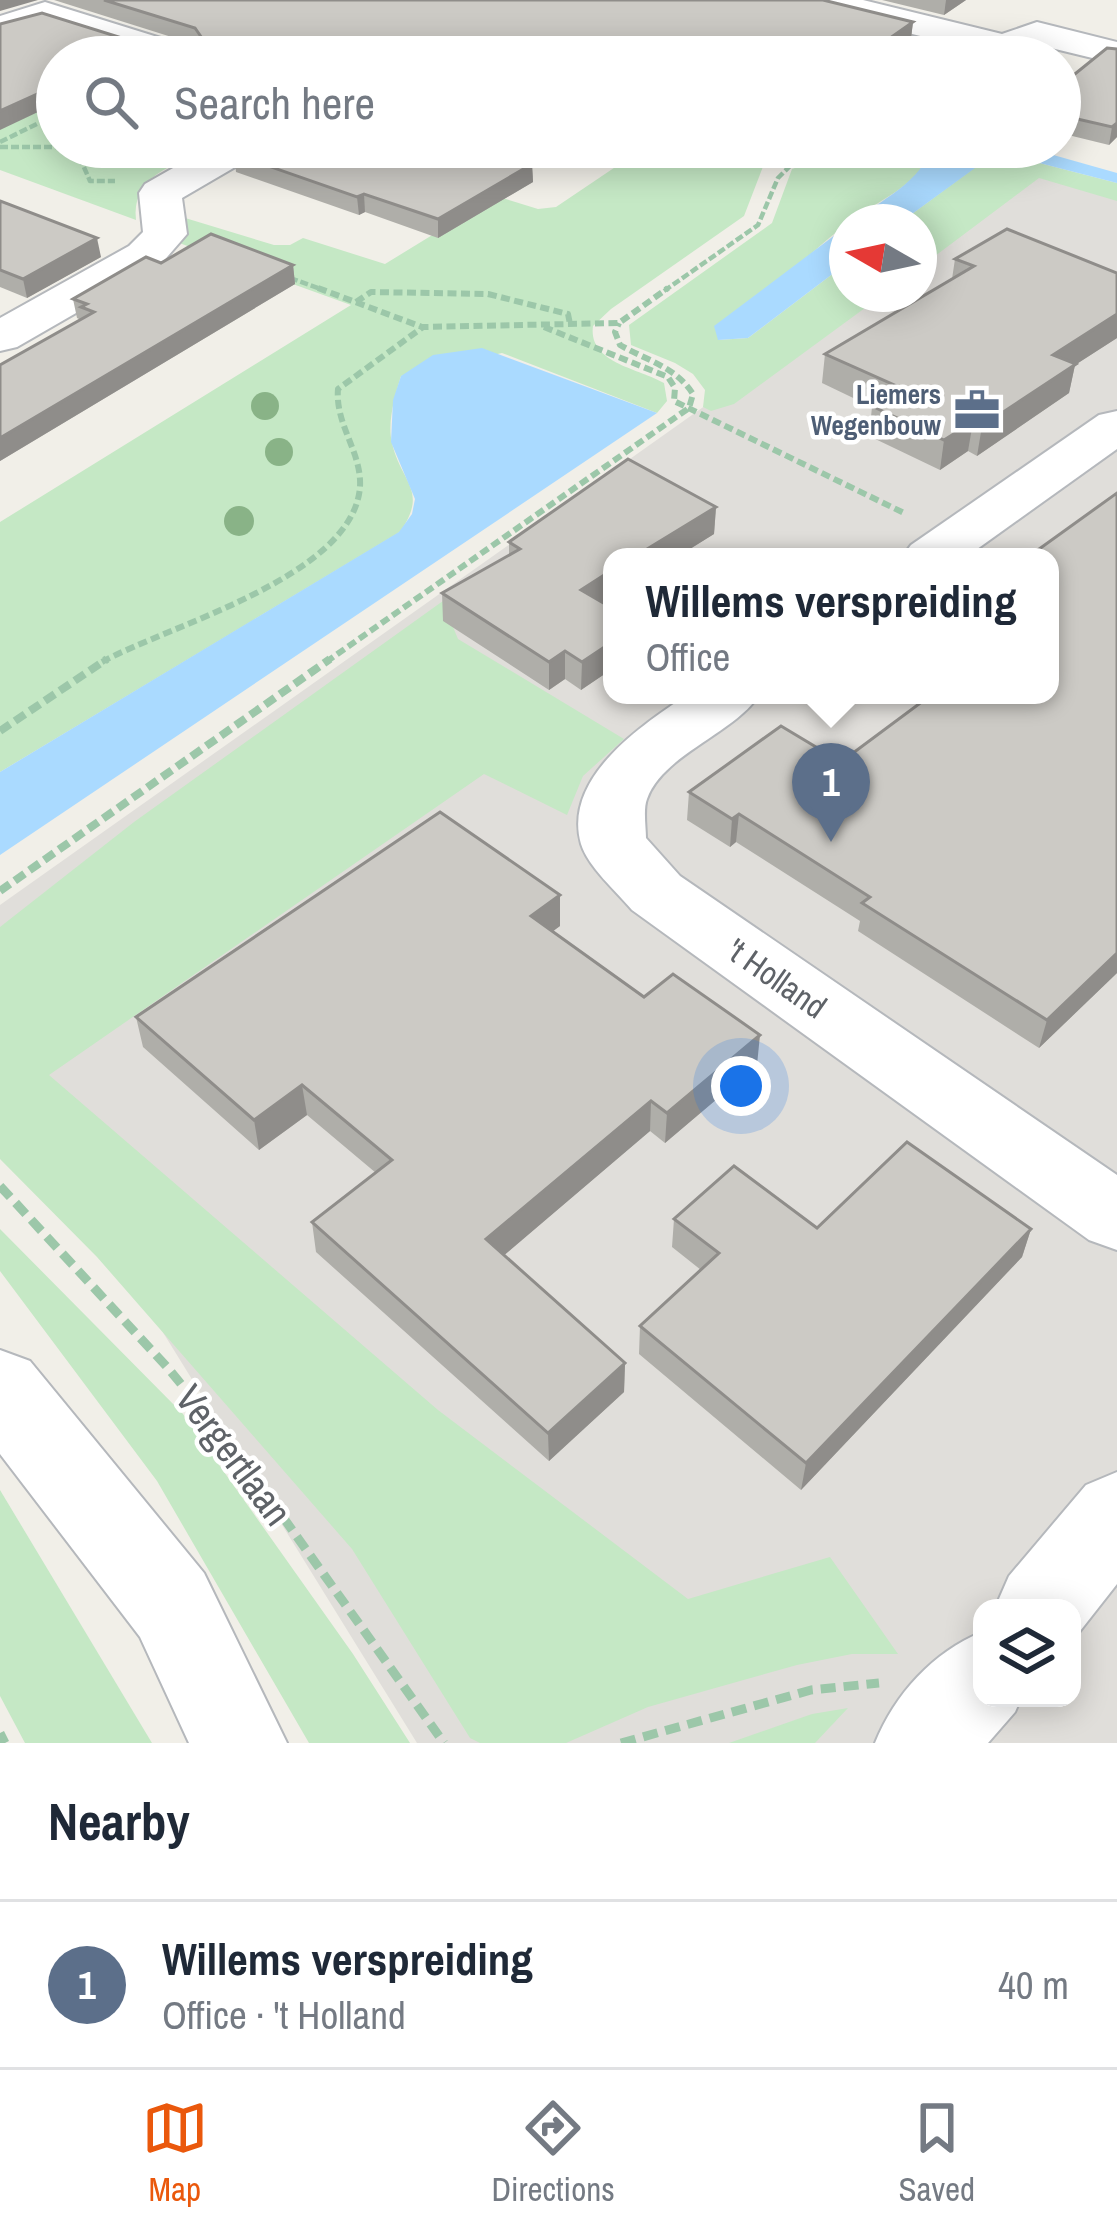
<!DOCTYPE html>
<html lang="en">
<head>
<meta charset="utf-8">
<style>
	:root { --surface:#fff; --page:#f6f6f7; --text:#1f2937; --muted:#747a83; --line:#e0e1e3; --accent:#ea580c }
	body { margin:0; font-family:"Archivo Narrow",sans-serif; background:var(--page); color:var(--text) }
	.controls { position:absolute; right:36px; bottom:36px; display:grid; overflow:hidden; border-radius:24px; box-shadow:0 6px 30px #0003 }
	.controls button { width:108px; height:108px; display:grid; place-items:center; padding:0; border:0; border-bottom:3px solid var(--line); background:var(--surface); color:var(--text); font:60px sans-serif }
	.compass { position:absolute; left:829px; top:204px; width:108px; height:108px; border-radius:50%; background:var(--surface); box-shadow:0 6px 30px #0003; rotate:279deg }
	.you { position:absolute; left:741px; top:1086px; width:42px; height:42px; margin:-30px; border:9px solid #fff; border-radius:50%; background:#1a73e8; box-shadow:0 0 0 18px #1a73e833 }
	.badge { display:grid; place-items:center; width:78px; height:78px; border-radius:50%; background:var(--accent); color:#fff; font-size:39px; font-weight:700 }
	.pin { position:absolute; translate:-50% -99px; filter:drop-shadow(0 3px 6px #0008) }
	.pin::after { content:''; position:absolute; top:63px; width:42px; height:36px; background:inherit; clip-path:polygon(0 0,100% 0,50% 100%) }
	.popup { position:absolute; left:603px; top:548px; width:456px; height:156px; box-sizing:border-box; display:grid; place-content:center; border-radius:24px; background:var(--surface); filter:drop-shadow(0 3px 9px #0005); font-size:39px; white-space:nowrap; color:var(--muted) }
	.popup b { font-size:45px; color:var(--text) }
	.popup::after { content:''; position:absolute; left:50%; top:100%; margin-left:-24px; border:24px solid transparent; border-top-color:var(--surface) }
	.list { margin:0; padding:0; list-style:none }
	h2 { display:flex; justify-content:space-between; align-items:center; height:156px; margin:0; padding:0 48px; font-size:51px }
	h2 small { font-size:39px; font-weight:400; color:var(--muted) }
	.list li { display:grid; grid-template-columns:78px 1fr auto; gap:36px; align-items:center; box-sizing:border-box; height:168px; padding:0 48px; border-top:3px solid var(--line) }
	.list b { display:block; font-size:45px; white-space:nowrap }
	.list p { margin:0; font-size:39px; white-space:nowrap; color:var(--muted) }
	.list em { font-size:39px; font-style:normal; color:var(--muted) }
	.icon { flex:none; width:66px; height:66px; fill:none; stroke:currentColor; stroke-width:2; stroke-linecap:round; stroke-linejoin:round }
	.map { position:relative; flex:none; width:1117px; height:1743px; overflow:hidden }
	.search { position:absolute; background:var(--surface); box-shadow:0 6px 30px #0003; left:36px; right:36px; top:36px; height:132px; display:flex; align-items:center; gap:30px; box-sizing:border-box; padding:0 42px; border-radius:66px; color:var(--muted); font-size:45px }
	.sheet { height:324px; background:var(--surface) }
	nav { display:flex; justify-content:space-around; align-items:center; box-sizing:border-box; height:168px; border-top:3px solid var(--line); background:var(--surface); font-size:33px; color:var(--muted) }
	nav a { display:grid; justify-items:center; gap:6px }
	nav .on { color:var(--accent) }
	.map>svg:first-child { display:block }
</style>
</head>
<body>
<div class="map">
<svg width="1117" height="1743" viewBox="0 0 1117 1743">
	<rect width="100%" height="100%" fill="#f1efe8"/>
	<!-- industrial -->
	<path fill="#e0deda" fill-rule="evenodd" d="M 1035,172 L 1117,195 L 1117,1743 L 417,1743 L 0,1069 L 0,905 L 863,294 L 919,294 L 919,254 ZM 612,557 L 1050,557 L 1050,695 L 612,695 ZM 982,1608 L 1072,1608 L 1072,1698 L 982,1698 Z"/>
	<!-- green -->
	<g fill="#c5e8c5">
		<path d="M 57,103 L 57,147 L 177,147 L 196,154 C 164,169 132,180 136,220 L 0,170 L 0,126 Z"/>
		<path d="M 645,147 L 806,147 L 764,164 L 744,216 L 611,309 L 593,326 C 588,363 638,368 664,383 L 667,401 L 657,413 L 502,353 L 401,376 C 395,396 387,422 392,443 C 401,483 429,490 400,532 L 0,772 L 0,522 L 351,305 L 171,240 L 172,214 L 274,245 L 290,245 L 303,238 L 385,264 L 496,196 L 538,209 L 556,207 Z"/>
		<path d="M 857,147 L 930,150 C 923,184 873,203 849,222 C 806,255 761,302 718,340 L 748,338 L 847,263 L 847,294 L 884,294 L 734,404 L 711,411 L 703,407 L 705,390 L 693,374 L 675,363 L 631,345 L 629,325 L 772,223 L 792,169 Z"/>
		<polygon points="996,152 1117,183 1117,201 1039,178 919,268 919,222 901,222"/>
		<polygon points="503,558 532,571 453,627 458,639 624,739 583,776 567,815 484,774 49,1075 438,1410 688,1599 830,1557 898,1654 852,1654 797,1665 648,1707 566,1743 480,1743 470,1738 352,1549 97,1257 0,1159 0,927 134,822"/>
		<polygon points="0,1229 183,1414 353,1654 410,1743 309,1743 157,1481 0,1271"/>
		<polygon points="0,1490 152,1743 25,1743 0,1696"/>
		<polygon points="848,1708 815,1743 729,1743 812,1714"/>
	</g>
	<!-- water -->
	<g fill="#aadaff">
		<path d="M 930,147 L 1025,147 L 1117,173 L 1117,183 L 997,152 L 901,222 L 852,222 C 877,203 926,179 930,147 Z"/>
		<polygon points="847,226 847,263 748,338 718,340 714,326"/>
		<polygon points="482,348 657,413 0,855 0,772 399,532 412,514 415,499 391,442 393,400 401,376 433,355"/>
	</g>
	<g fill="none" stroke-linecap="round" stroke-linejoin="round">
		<!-- minor casing -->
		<g stroke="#b5b8bc" stroke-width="4">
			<g id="minor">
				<polygon points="801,0 863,0 1002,34 1037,22 1117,42 1117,64 1043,46 1029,54 1002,56 806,8"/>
				<polygon points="45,2 196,49 202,57 145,57 45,25 0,39 0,16"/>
				<polygon points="210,147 260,147 254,156 182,198 187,234 161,264 17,347 0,351 0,318 129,246 143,232 139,193 145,184"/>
				<polygon points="1117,411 1117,449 966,557 902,557 911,545 1099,415"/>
				<path d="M 687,695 L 759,695 C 735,733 662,755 647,799 C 643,809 646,827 646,838 L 680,876 L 1117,1175 L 1117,1250 L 1089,1240 L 632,910 C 617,892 588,867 581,844 C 562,778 642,725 687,695 Z"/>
				<polygon points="0,1350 30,1361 204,1573 287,1743 189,1743 140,1637 0,1454"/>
				<polygon points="1117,1472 1117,1584 1073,1640 1072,1608 995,1608 1009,1576 1086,1485"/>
				<path d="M 982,1632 L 982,1698 L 1021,1698 L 1015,1712 L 988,1743 L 875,1743 C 895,1694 933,1652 982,1632 Z"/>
			</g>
		</g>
		<!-- path-far3 -->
		<g stroke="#9cc7a9" stroke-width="4.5" stroke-dasharray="8 3" stroke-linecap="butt">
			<polyline points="0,142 57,114"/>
			<polyline points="0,147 57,147"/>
			<polyline points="75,147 90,181 115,181"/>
			<polyline points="290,278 326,291"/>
			<polyline points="664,291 758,225 778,178 792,164 840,147"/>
		</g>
		<!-- path-far2 -->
		<g stroke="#9cc7a9" stroke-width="6" stroke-dasharray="9 4.5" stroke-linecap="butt">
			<polyline points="318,288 422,327"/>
			<polyline points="356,302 371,292 488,294 568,314 570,324"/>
			<polyline points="544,327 668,377 675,388 674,401 906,514"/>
			<path d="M 102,662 C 169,625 353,577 360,487 C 362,452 335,425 338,389 L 423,327 L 619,323 L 668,288"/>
			<path d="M 326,662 L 689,408 L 693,394 C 676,367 646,360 620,345 L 615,332 L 619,323"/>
		</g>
		<!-- path-far1 -->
		<g stroke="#9cc7a9" stroke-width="8" stroke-dasharray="12 6" stroke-linecap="butt">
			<polyline points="0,731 107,659"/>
			<polyline points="0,891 330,659"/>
		</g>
		<!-- path -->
		<g stroke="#9cc7a9" stroke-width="9" stroke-dasharray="15 8" stroke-linecap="butt">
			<polyline points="0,1186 167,1367 233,1447 444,1743"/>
			<polyline points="0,1733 5,1743"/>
			<polyline points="621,1743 811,1690 879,1683"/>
		</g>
		<!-- minor -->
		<use href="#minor" fill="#fff" fill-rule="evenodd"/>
	</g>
	<!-- trees -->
	<g fill="#89b387">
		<circle cx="265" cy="406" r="14"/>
		<circle cx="279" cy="452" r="14"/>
		<circle cx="239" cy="521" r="15"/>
	</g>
	<!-- wall -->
	<g fill="#afaea9">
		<polygon points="54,0 823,0 913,22 911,38 885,57 779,57 770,55 57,57 0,24 141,44 197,45"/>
		<polygon points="882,0 966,0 944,15"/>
		<polygon points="1107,48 1117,137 1109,145 1060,133 1060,86"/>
		<polygon points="168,147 202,147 188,154"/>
		<polygon points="245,147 548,147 524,161 532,164 533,182 438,238 365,212 359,215 236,172 234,154"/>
		<polygon points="0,201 101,257 27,298 0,287"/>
		<polygon points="955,259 1117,273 1117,338 1075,365 1069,393 977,456 968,451 940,470 869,436 872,407 822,383 825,354 952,279"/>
		<polygon points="161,263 293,265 295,284 0,461 0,365 81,320 77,318 73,299"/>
		<polygon points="716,507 714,534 677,557 612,557 612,597 603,603 612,608 612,669 581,690 565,679 549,690 443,621 442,593 509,555 509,542"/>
		<polygon points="689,792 1117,973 1039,1048 858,931 860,921 736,842 730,847 687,820"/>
		<polygon points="560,926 552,931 644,997 757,1065 665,1143 650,1131 504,1255 625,1363 624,1392 549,1461 316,1252 312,1222 376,1173 307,1115 259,1150 143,1047 136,1017"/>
		<polygon points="674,1219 817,1228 1031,1229 1022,1257 801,1490 639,1354 640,1326 701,1270 672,1247"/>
	</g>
	<!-- shaded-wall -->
	<g fill="#8f8d8a">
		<polygon points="0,0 38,0 0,11"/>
		<polygon points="946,0 966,0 944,15"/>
		<polygon points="913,22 911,38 885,57 863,57"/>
		<polygon points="772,38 770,55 767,57 740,57"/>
		<polygon points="57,85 57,103 0,130 0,111"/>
		<polygon points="1117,123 1117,137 1109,145 1112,127"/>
		<polygon points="187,147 202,147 188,154"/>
		<polygon points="518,147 548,147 505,173 505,155"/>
		<polygon points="532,164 533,182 438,238 438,219"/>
		<polygon points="364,194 365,212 359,215 357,197"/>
		<polygon points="97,238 101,257 27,298 23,279"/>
		<polygon points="293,265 295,284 0,461 0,438"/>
		<polygon points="1117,314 1117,338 1075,365 1069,393 977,456 982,426 1053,355"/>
		<polygon points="973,422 968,451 940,470 944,440"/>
		<polygon points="716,507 714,534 677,557 634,557"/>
		<polygon points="612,570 612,597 580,617 581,590"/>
		<polygon points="612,642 612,669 581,690 582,662"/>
		<polygon points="565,651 565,679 549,690 549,662"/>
		<polygon points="739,814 736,842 730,847 732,819"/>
		<polygon points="560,895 560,926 532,947 531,916"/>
		<polygon points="1117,953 1117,973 1039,1048 1047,1020"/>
		<polygon points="760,1035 757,1065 665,1143 667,1113"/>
		<polygon points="302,1085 307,1115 259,1150 254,1120"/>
		<polygon points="651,1101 650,1131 488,1269 486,1239"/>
		<polygon points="1031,1229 1022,1257 801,1490 806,1463"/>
		<polygon points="625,1363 624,1392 549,1461 548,1433"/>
	</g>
	<!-- building -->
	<g fill="#cccac5" stroke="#8f8d8a" stroke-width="3">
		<polygon points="104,0 823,0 913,22 863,57 840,57 772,38 740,57 57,57 57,85 0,111 0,24 42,13 141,44 200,45 204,41 195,28"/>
		<polygon points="1107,48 1117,49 1117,123 1112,127 1060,115 1060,86"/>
		<polygon points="245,147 518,147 505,155 532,164 438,219 364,194 357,197 234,154"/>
		<polygon points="0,201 97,238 23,279 0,270"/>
		<polygon points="1007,229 1117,273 1117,314 1053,355 1076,364 982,426 973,422 944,440 872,406 901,388 825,354 974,266 955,259"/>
		<polygon points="211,234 293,265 0,438 0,365 94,312 81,307 87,304 73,299 146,257 161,263"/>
		<polygon points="628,459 716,507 634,557 612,557 612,570 581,590 612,608 612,642 582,662 565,651 549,662 442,593 520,549 509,542"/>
		<polygon points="1117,493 1117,953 1047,1020 862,903 870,897 739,814 732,819 689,792 781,726 841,762 931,695 1050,695 1050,557 1028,557"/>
		<polygon points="440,812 560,895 531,916 644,997 673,974 760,1035 667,1113 651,1101 486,1239 625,1363 548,1433 312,1222 392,1160 302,1085 254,1120 136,1017"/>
		<polygon points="907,1142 1031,1229 806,1463 640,1326 719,1253 674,1219 734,1166 817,1228"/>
	</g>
	<!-- icons -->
	<defs>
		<g id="office-bare" transform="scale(3.6)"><path d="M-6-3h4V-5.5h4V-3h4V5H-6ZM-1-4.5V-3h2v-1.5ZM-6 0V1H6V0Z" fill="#5c6f8a" stroke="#fff" stroke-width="2.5" paint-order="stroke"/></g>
	</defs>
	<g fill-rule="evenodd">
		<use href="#office-bare" x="977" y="410"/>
	</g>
	<g text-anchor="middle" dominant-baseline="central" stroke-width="9" stroke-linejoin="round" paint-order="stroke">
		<!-- far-service labels -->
		<g font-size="27" font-weight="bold" fill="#4e5e75" stroke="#fff" text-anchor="end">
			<text x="941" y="394">Liemers<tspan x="941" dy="31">Wegenbouw</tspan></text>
		</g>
		<!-- street labels -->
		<g font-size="33" fill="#5f6368" stroke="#fff">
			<text transform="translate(777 978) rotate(35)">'t Holland</text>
		</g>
		<!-- near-street labels -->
		<g font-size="39" fill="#5f6368" stroke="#fff">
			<text transform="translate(234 1455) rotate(53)">Vergertlaan</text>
		</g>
	</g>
</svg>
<div class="controls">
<button><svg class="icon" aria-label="layers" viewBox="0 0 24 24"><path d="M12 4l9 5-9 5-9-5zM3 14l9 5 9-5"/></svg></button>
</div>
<svg class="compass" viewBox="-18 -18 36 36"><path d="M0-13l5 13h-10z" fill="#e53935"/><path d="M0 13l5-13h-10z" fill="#747a83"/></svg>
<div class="you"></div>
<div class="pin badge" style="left:831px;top:842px;background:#5c6f8a">1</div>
<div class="popup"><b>Willems verspreiding</b>Office</div>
<div class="search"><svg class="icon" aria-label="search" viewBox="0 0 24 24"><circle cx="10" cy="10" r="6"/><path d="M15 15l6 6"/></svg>Search here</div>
</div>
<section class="sheet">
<h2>Nearby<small></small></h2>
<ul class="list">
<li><span class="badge" style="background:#5c6f8a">1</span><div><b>Willems verspreiding</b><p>Office · 't Holland</p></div><em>40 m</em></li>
</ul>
</section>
<nav>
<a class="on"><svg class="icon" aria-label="map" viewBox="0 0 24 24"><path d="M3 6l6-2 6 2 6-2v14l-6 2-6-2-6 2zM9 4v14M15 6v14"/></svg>Map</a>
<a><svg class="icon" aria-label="directions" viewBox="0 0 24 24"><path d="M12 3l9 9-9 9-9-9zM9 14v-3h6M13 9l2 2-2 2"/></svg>Directions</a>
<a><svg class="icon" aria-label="saved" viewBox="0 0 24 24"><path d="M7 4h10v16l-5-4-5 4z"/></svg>Saved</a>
</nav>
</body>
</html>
